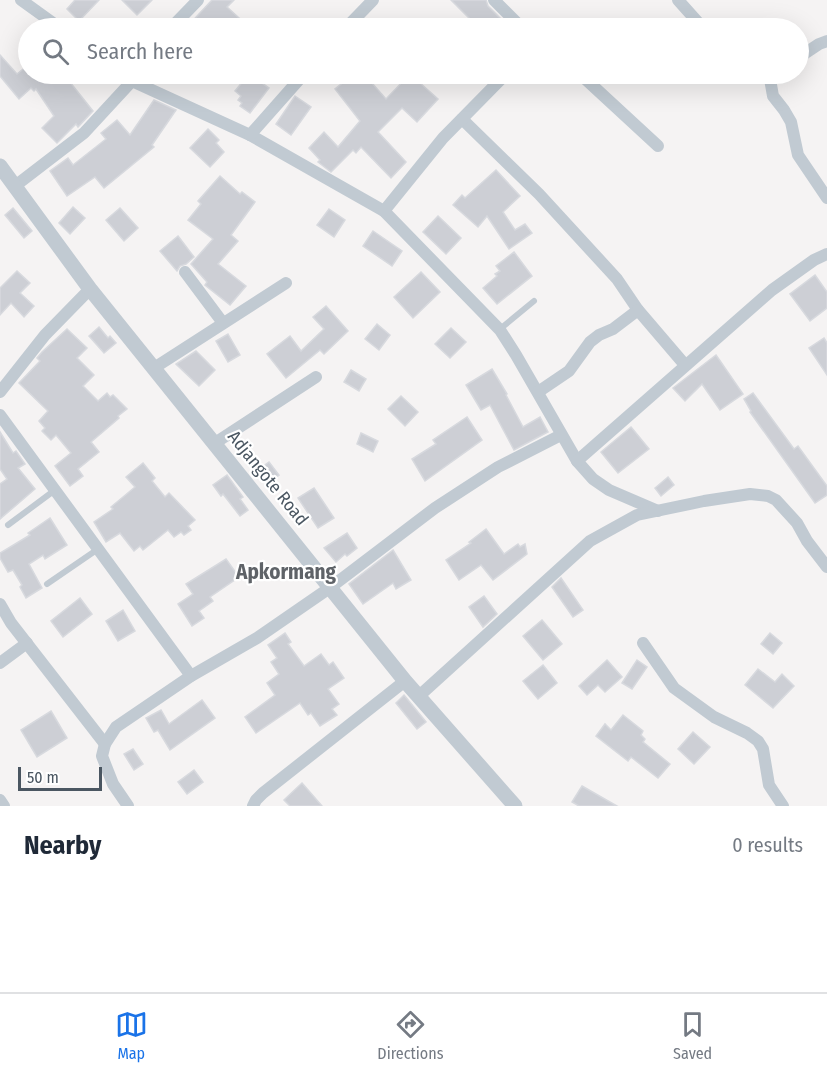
<!DOCTYPE html>
<html lang="en">
<head>
<meta charset="utf-8">
<style>
	:root { --surface:#fff; --page:#f6f6f7; --text:#1f2937; --muted:#747a83; --line:#e0e1e3; --accent:#1a73e8 }
	body { margin:0; font-family:"Fira Sans Condensed",sans-serif; background:var(--page); color:var(--text) }
	.scale { position:absolute; left:18px; bottom:15px; width:84px; box-sizing:border-box; padding-left:6px; border:3px solid #4a5661; border-top:0; font-size:16px; line-height:21px; white-space:nowrap; color:#4a5661; -webkit-text-stroke:4px #fff; paint-order:stroke }
	.list { margin:0; padding:0; list-style:none }
	h2 { display:flex; justify-content:space-between; align-items:center; height:78px; margin:0; padding:0 24px; font-size:26px }
	h2 small { font-size:20px; font-weight:400; color:var(--muted) }
	.icon { flex:none; width:33px; height:33px; fill:none; stroke:currentColor; stroke-width:2; stroke-linecap:round; stroke-linejoin:round }
	.map { position:relative; flex:none; width:827px; height:806px; overflow:hidden }
	.search { position:absolute; background:var(--surface); box-shadow:0 6px 24px #0002; left:18px; right:18px; top:18px; height:66px; display:flex; align-items:center; gap:15px; box-sizing:border-box; padding:0 21px; border-radius:33px; color:var(--muted); font-size:22px }
	.sheet { height:186px; background:var(--surface) }
	nav { display:flex; justify-content:space-around; align-items:center; box-sizing:border-box; height:84px; border-top:2px solid var(--line); background:var(--surface); font-size:16px; color:var(--muted) }
	nav a { display:grid; justify-items:center; gap:3px }
	nav .on { color:var(--accent) }
	.map>svg:first-child { display:block }
</style>
</head>
<body>
<div class="map">
<svg width="827" height="806" viewBox="0 0 827 806">
	<rect width="100%" height="100%" fill="#f5f3f3"/>
	<!-- building -->
	<g fill="#cdcfd5" stroke="#d7d9de" stroke-width="1.5">
		<polygon points="75,0 99,0 79,21 67,9"/>
		<polygon points="122,0 152,0 137,15"/>
		<polygon points="212,0 234,0 227,7 250,28 186,28"/>
		<polygon points="451,0 486,0 488,6 503,21 496,28 471,28 466,24 470,19"/>
		<polygon points="0,55 17,74 28,65 28,74 52,74 59,83 66,77 93,111 78,127 76,124 57,143 42,128 54,116 36,89 34,91 31,88 19,99 0,76"/>
		<polygon points="249,74 269,88 250,113 240,106 242,103 238,100 241,96 235,91"/>
		<polygon points="354,74 364,74 386,99 410,74 438,99 417,122 402,108 378,132 406,162 391,178 361,147 356,153 353,150 331,172 318,162 320,160 309,148 324,132 338,147 360,121 335,89"/>
		<polygon points="295,96 311,107 291,135 276,124"/>
		<polygon points="154,100 176,110 152,145 154,147 104,188 95,177 67,196 50,171 68,158 73,165 106,139 101,133 117,120 130,135"/>
		<polygon points="208,129 219,140 216,143 224,152 210,167 190,148"/>
		<polygon points="496,170 520,196 503,212 515,230 525,224 532,233 509,249 487,216 478,227 453,205 462,195 465,198"/>
		<polygon points="220,176 240,194 242,192 255,202 231,235 238,241 218,264 246,286 230,305 205,285 207,282 191,264 213,239 188,220 201,204 198,201"/>
		<polygon points="73,207 85,218 70,234 59,223"/>
		<polygon points="13,208 32,231 24,238 5,215"/>
		<polygon points="120,208 138,228 124,241 106,220"/>
		<polygon points="329,209 345,220 334,237 317,225"/>
		<polygon points="438,216 461,238 446,254 423,232"/>
		<polygon points="373,231 402,251 392,266 363,246"/>
		<polygon points="178,236 194,257 186,264 180,266 177,271 160,251"/>
		<polygon points="514,252 532,276 497,304 483,288 497,276 495,274 500,271 496,266"/>
		<polygon points="17,271 30,283 20,293 34,306 24,317 11,303 0,315 0,288"/>
		<polygon points="421,272 440,292 413,318 394,297"/>
		<polygon points="815,275 827,292 827,308 810,321 790,294"/>
		<polygon points="326,306 348,331 324,354 320,350 286,378 267,354 290,336 301,351 324,329 313,317"/>
		<polygon points="377,324 390,335 379,350 365,339"/>
		<polygon points="99,327 108,338 110,336 116,343 104,353 89,336"/>
		<polygon points="451,328 466,342 450,358 435,344"/>
		<polygon points="67,329 87,348 77,358 94,375 83,386 98,401 107,393 110,397 113,395 127,409 118,416 119,418 91,442 99,452 78,469 83,476 70,486 55,466 71,453 56,435 51,440 42,431 45,428 39,421 48,411 19,383 40,361 37,358 42,352"/>
		<polygon points="228,334 240,355 228,362 216,341"/>
		<polygon points="824,338 827,343 827,375 809,348"/>
		<polygon points="196,351 215,370 199,386 176,364"/>
		<polygon points="716,355 743,394 720,410 702,384 685,401 673,388"/>
		<polygon points="492,369 507,394 506,395 523,427 540,417 548,432 514,450 490,405 481,410 466,385"/>
		<polygon points="351,370 366,379 359,391 344,382"/>
		<polygon points="753,393 794,449 798,446 827,486 827,495 815,503 750,412 751,411 744,399"/>
		<polygon points="401,396 418,412 405,426 388,409"/>
		<polygon points="467,417 482,440 425,481 412,459 436,444 433,440"/>
		<polygon points="631,427 649,449 618,473 601,452"/>
		<polygon points="0,432 13,453 16,451 25,464 18,468 35,489 0,519 0,484 7,479 0,469"/>
		<polygon points="361,433 378,441 373,452 357,444"/>
		<polygon points="269,462 279,475 269,483 258,470"/>
		<polygon points="143,463 155,478 152,481 165,497 169,493 195,520 188,526 191,530 184,535 181,532 174,537 168,530 143,550 140,546 134,551 120,533 106,542 94,522 113,509 111,507 135,487 126,477"/>
		<polygon points="227,475 243,497 240,499 248,510 240,516 223,494 221,496 213,485"/>
		<polygon points="668,477 674,485 661,496 655,488"/>
		<polygon points="314,488 334,518 318,528 298,498"/>
		<polygon points="50,518 67,545 45,559 43,555 29,564 42,588 26,598 20,587 22,585 13,570 8,572 0,558 0,553 30,535 28,533"/>
		<polygon points="486,529 504,554 518,544 520,547 525,544 527,554 493,580 481,565 459,580 446,560 471,543 469,542"/>
		<polygon points="347,533 357,548 347,556 345,554 336,562 324,548"/>
		<polygon points="393,550 411,580 396,589 393,583 363,604 349,584"/>
		<polygon points="226,559 239,577 210,597 213,601 199,611 204,618 192,626 178,604 193,594 186,584"/>
		<polygon points="561,578 583,610 573,617 552,587"/>
		<polygon points="484,596 497,614 483,627 469,607"/>
		<polygon points="80,598 92,614 63,637 51,621"/>
		<polygon points="123,610 135,631 118,641 106,621"/>
		<polygon points="542,620 562,644 543,660 523,636"/>
		<polygon points="285,633 291,642 288,644 304,666 321,654 329,665 333,662 344,678 328,689 339,704 332,709 337,715 320,726 311,713 308,715 300,703 256,733 245,717 275,695 267,683 279,674 271,662 277,658 268,645"/>
		<polygon points="770,633 782,643 773,654 761,644"/>
		<polygon points="607,660 622,677 605,692 598,685 587,695 579,686"/>
		<polygon points="637,660 647,667 632,689 622,683"/>
		<polygon points="543,665 557,683 538,699 523,681"/>
		<polygon points="758,669 775,682 782,674 794,686 773,708 745,685"/>
		<polygon points="404,695 426,722 417,729 396,703"/>
		<polygon points="202,700 215,718 170,750 158,730 154,732 146,718 161,710 169,724"/>
		<polygon points="51,711 67,738 37,757 21,730"/>
		<polygon points="623,715 643,731 641,735 645,739 643,742 670,764 658,778 631,757 628,761 596,736 605,724 611,730"/>
		<polygon points="693,732 710,747 694,764 678,749"/>
		<polygon points="133,749 143,764 134,770 124,754"/>
		<polygon points="194,770 203,782 187,794 178,782"/>
		<polygon points="302,783 322,806 290,806 284,800"/>
		<polygon points="582,786 617,806 579,806 572,802"/>
	</g>
	<g fill="none" stroke-linecap="round" stroke-linejoin="round">
		<!-- service -->
		<g stroke="#c1cad2" stroke-width="6">
			<polyline points="500,329 534,301"/>
			<polyline points="8,525 55,490"/>
			<polyline points="47,584 98,549"/>
		</g>
		<!-- minor -->
		<g stroke="#c1cad2" stroke-width="12">
			<polyline points="21,0 60,28"/>
			<polyline points="494,0 522,28"/>
			<polyline points="678,0 703,28"/>
			<polyline points="171,28 198,0"/>
			<polyline points="346,28 373,0"/>
			<polyline points="798,58 819,44 827,41"/>
			<polyline points="121,74 132,81 250,135 384,211 500,330 516,355 577,461 593,479 609,490 658,511"/>
			<polyline points="580,74 658,146"/>
			<polyline points="752,74 770,79 773,96 784,110 791,122 798,155 827,198"/>
			<polyline points="462,119 539,194 617,279 638,310 613,329 599,335 590,342 569,371 538,392"/>
			<polyline points="250,135 304,74"/>
			<polyline points="15,186 84,133 132,81"/>
			<polyline points="384,211 443,138 506,74"/>
			<polyline points="185,272 223,323"/>
			<polyline points="638,310 685,365"/>
			<polyline points="154,368 286,283"/>
			<polyline points="0,392 45,335 90,289"/>
			<polyline points="0,415 191,676"/>
			<polyline points="215,443 316,377"/>
			<polyline points="577,461 772,290 814,260 827,254"/>
			<polyline points="0,604 11,623 105,744"/>
			<polyline points="643,643 674,688 714,717 747,733 758,741 763,749 769,785 783,806"/>
			<polyline points="0,663 27,643"/>
			<polyline points="419,696 590,541 637,515 704,501 750,494 768,496 776,500 797,523 807,541 827,567"/>
			<polyline points="0,800 4,806"/>
			<polyline points="128,806 113,784 102,756 105,744 116,727 191,676 257,638 331,587 435,508 498,467 561,435"/>
			<polyline points="253,806 256,800 263,793 405,681"/>
		</g>
		<!-- tertiary -->
		<polyline stroke="#c1cad2" stroke-width="15" points="0,166 90,289 405,681 515,806"/>
	</g>
	<g text-anchor="middle" dominant-baseline="central" stroke-width="4.5" stroke-linejoin="round" paint-order="stroke">
		<!-- street labels -->
		<g font-size="18" fill="#4a5661" stroke="#fff">
			<text transform="translate(268 478) rotate(51)">Adjangote Road</text>
		</g>
		<!-- quarter labels -->
		<g font-size="21" font-weight="bold" fill="#5f6368" stroke="#fff">
			<text x="286" y="572">Apkormang</text>
		</g>
	</g>
</svg>
<div class="scale">50 m</div>
<div class="search"><svg class="icon" aria-label="search" viewBox="0 0 24 24"><circle cx="10" cy="10" r="6"/><path d="M15 15l6 6"/></svg>Search here</div>
</div>
<section class="sheet">
<h2>Nearby<small>0 results</small></h2>
<ul class="list">
</ul>
</section>
<nav>
<a class="on"><svg class="icon" aria-label="map" viewBox="0 0 24 24"><path d="M3 6l6-2 6 2 6-2v14l-6 2-6-2-6 2zM9 4v14M15 6v14"/></svg>Map</a>
<a><svg class="icon" aria-label="directions" viewBox="0 0 24 24"><path d="M12 3l9 9-9 9-9-9zM9 14v-3h6M13 9l2 2-2 2"/></svg>Directions</a>
<a><svg class="icon" aria-label="saved" viewBox="0 0 24 24"><path d="M7 4h10v16l-5-4-5 4z"/></svg>Saved</a>
</nav>
</body>
</html>
